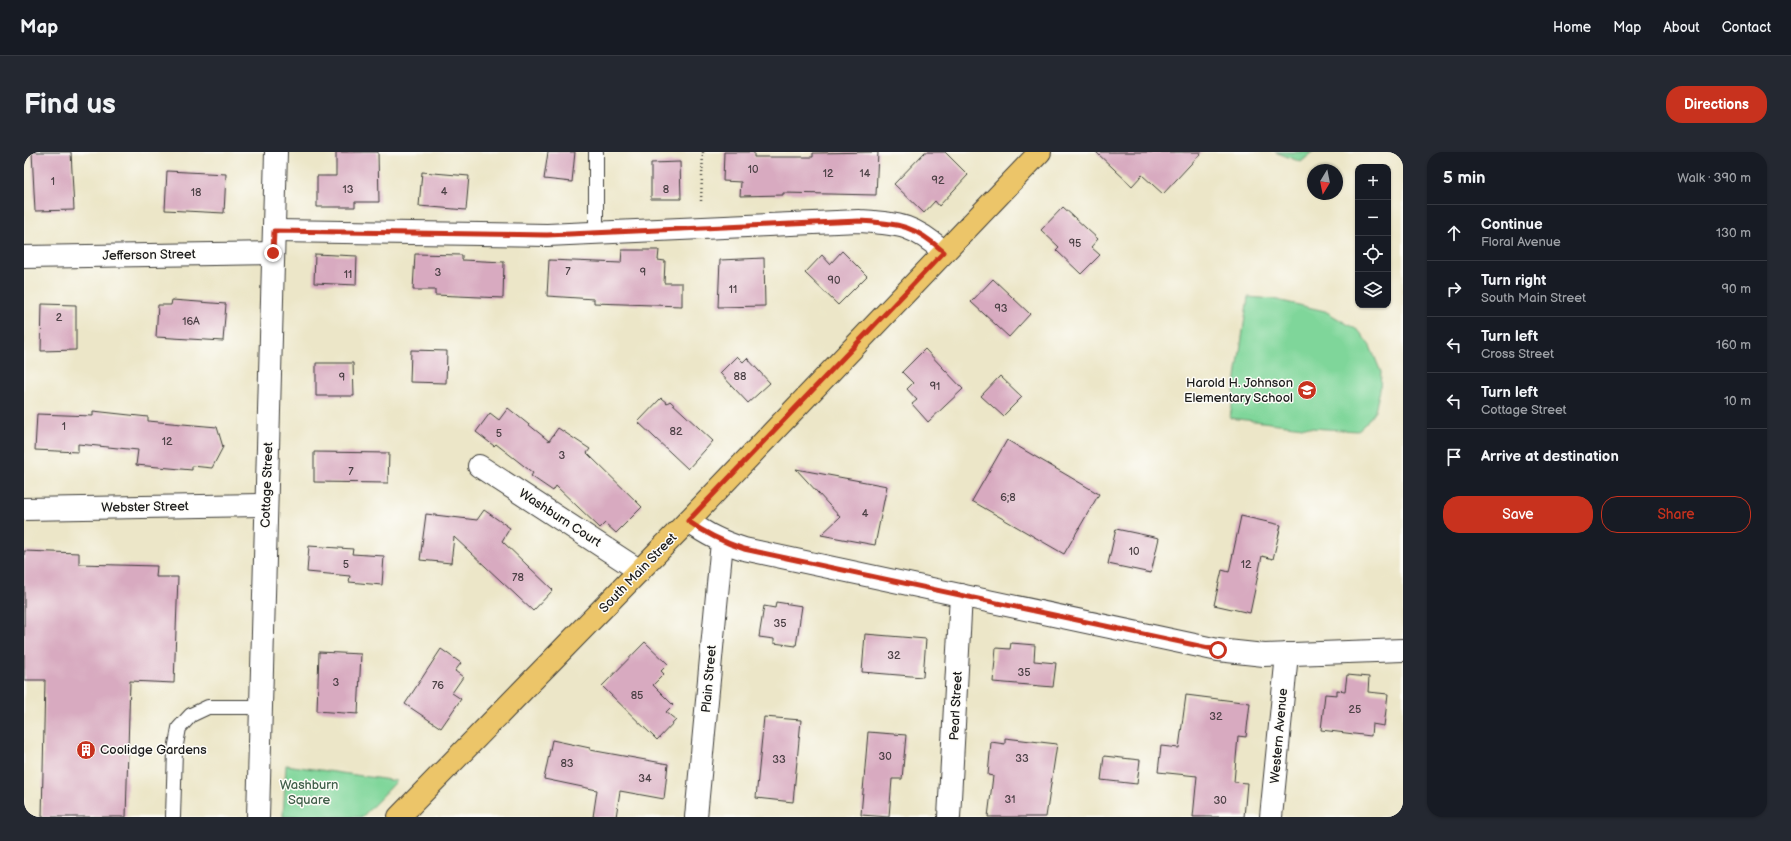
<!DOCTYPE html>
<html lang="en">
<head>
<meta charset="utf-8">
<style>
	:root { --surface:#171b24; --page:#242831; --text:#f1f3f6; --muted:#9ea1a6; --line:#363941; --accent:#c8321e }
	body { margin:0; font-family:"Balsamiq Sans",sans-serif; background:var(--page); color:var(--text) }
	.controls { position:absolute; right:12px; top:12px; display:grid; overflow:hidden; border-radius:8px; box-shadow:0 1px 3px #0004 }
	.controls button { width:36px; height:36px; display:grid; place-items:center; padding:0; border:0; border-bottom:1px solid var(--line); background:var(--surface); color:var(--text); font:20px sans-serif }
	.compass { position:absolute; left:1283px; top:12px; width:36px; height:36px; border-radius:50%; background:var(--surface); box-shadow:0 1px 3px #0004; rotate:190deg }
	.stop { position:absolute; width:12px; height:12px; margin:-9px; border:3px solid #c8321e; border-radius:50%; background:#fff }
	.stop.end { background:#c8321e; border-color:#fff; box-shadow:0 1px 4px #0008 }
	.list { margin:0; padding:0; list-style:none }
	h2 { display:flex; justify-content:space-between; align-items:center; height:52px; margin:0; padding:0 16px; font-size:17px }
	h2 small { font-size:13px; font-weight:400; color:var(--muted) }
	.list li { display:grid; grid-template-columns:26px 1fr auto; gap:12px; align-items:center; box-sizing:border-box; height:56px; padding:0 16px; border-top:1px solid var(--line) }
	.list b { display:block; font-size:15px; white-space:nowrap }
	.list p { margin:0; font-size:13px; white-space:nowrap; color:var(--muted) }
	.list em { font-size:13px; font-style:normal; color:var(--muted) }
	.actions { display:flex; gap:8px; padding:12px 16px }
	.actions a { flex:1; padding:9px 0; border:1px solid var(--accent); border-radius:16px; text-align:center; font-size:14px; color:var(--accent) }
	.actions .main { background:var(--accent); color:#fff }
	.icon { flex:none; width:22px; height:22px; fill:none; stroke:currentColor; stroke-width:2; stroke-linecap:round; stroke-linejoin:round }
	.map { position:relative; flex:none; width:1379px; height:665px; overflow:hidden; border-radius:16px }
	header { display:flex; align-items:center; gap:24px; box-sizing:border-box; height:56px; padding:0 20px; background:var(--surface); border-bottom:1px solid var(--line) }
	header strong { font-size:19px }
	nav { display:flex; gap:22px; margin-inline-start:auto; font-size:14px }
	.intro { display:flex; align-items:center; justify-content:space-between; box-sizing:border-box; height:96px; padding:0 24px }
	h1 { margin:0; font-size:28px }
	.button { padding:10px 18px; border-radius:16px; background:var(--accent); color:#fff; font-size:14px; font-weight:700 }
	main { display:flex; gap:24px; padding:0 24px }
	aside { flex:1; background:var(--surface); border-radius:16px; box-shadow:0 1px 3px #0004 }
	.map>svg:first-child { display:block }
</style>
</head>
<body>
<header>
<strong>Map</strong>
<nav><a>Home</a><a>Map</a><a>About</a><a>Contact</a></nav>
</header>
<div class="intro"><h1>Find us</h1><a class="button">Directions</a></div>
<main>
<div class="map">
<svg width="1379" height="665" viewBox="0 0 1379 665">
	<rect width="100%" height="100%" fill="#fdfcf7"/>
	<filter id="ink" filterUnits="userSpaceOnUse"><feTurbulence type="fractalNoise" baseFrequency=".025" numOctaves="2"/><feDisplacementMap in="SourceGraphic" scale="8" xChannelSelector="R" yChannelSelector="G"/><feConvolveMatrix kernelMatrix="1 2 1 2 8 2 1 2 1" color-interpolation-filters="sRGB"/></filter>
	<filter id="wash" filterUnits="userSpaceOnUse"><feTurbulence type="fractalNoise" baseFrequency=".012" numOctaves="4" result="noise"/><feDisplacementMap in="SourceGraphic" scale="16" xChannelSelector="R" yChannelSelector="G"/><feGaussianBlur stdDeviation="0.9" result="paint"/><feColorMatrix in="noise" values="0 0 0 0 0 0 0 0 0 0 0 0 0 0 0 0 0 1.4 0 .05"/><feComposite in="paint" operator="in"/></filter>
	<g filter="url(#wash)">
		<rect width="100%" height="100%" fill="#ece6c8"/>
		<!-- green -->
		<g fill="#7fd69a" stroke="#4e795b">
			<polygon points="1251,0 1289,0 1277,10"/>
			<polygon points="1224,145 1249,147 1301,159 1335,179 1346,194 1357,220 1356,238 1351,258 1341,272 1333,279 1287,276 1206,266"/>
			<polygon points="262,613 373,629 338,665 259,665"/>
		</g>
		<g id="blocks">
			<!-- building -->
			<g fill="#d8aac0">
				<polygon points="8,0 47,0 50,58 11,59"/>
				<polygon points="312,0 354,0 355,50 331,50 331,55 293,55 293,24 312,24"/>
				<polygon points="524,0 551,0 548,30 520,27"/>
				<polygon points="700,0 730,0 730,5 789,5 789,1 854,0 852,43 759,41 759,43 716,44 717,30 699,29"/>
				<polygon points="901,0 921,0 944,23 915,54 911,49 900,61 870,32"/>
				<polygon points="1072,0 1178,0 1139,42 1118,23 1108,34"/>
				<polygon points="656,10 657,47 627,47 627,11"/>
				<polygon points="143,19 202,22 200,61 141,58"/>
				<polygon points="398,20 445,24 442,58 395,54"/>
				<polygon points="1039,55 1074,87 1067,95 1076,103 1057,122 1032,98 1035,95 1017,78"/>
				<polygon points="598,98 635,98 634,108 641,109 640,131 658,131 658,154 570,151 570,147 523,144 525,108 597,111"/>
				<polygon points="818,99 843,124 814,153 781,121 798,103 806,112"/>
				<polygon points="291,102 333,104 332,133 290,131"/>
				<polygon points="391,102 438,103 438,108 480,110 479,146 411,143 411,138 389,138"/>
				<polygon points="740,106 741,154 694,155 696,108"/>
				<polygon points="969,127 1006,162 985,185 947,150"/>
				<polygon points="148,148 202,152 199,189 132,185 134,153 147,153"/>
				<polygon points="18,152 52,153 52,198 17,199"/>
				<polygon points="901,197 939,237 904,270 888,252 893,248 883,237 889,231 878,220"/>
				<polygon points="387,198 423,199 422,231 386,230"/>
				<polygon points="713,204 719,210 723,206 746,231 724,251 696,221"/>
				<polygon points="292,211 329,211 330,244 292,244"/>
				<polygon points="976,224 998,245 979,264 957,244"/>
				<polygon points="637,246 643,251 646,249 689,289 664,317 614,270"/>
				<polygon points="484,256 525,289 534,276 566,297 563,301 618,355 592,381 581,371 576,376 532,334 529,339 507,324 509,321 472,292 470,294 452,280 466,261 475,268"/>
				<polygon points="69,259 124,265 124,269 193,275 199,295 188,316 168,314 168,318 112,313 114,298 54,292 54,300 11,298 13,262 69,264"/>
				<polygon points="983,288 1075,342 1040,402 948,349"/>
				<polygon points="290,300 365,301 364,331 290,330"/>
				<polygon points="772,317 863,334 851,393 797,383 816,365"/>
				<polygon points="460,358 486,376 478,389 529,438 509,459 430,385 427,411 396,408 402,362 453,368"/>
				<polygon points="1217,364 1257,373 1249,407 1238,404 1226,461 1190,453 1198,418 1205,420"/>
				<polygon points="1092,377 1135,386 1127,421 1084,412"/>
				<polygon points="285,394 329,397 328,402 360,404 358,433 325,430 326,424 283,420"/>
				<polygon points="0,399 55,401 55,412 133,414 132,425 154,425 150,531 106,529 102,665 18,665 21,528 0,528"/>
				<polygon points="752,450 778,454 772,494 750,491 750,487 735,485 740,454 751,456"/>
				<polygon points="841,482 902,487 899,525 838,520"/>
				<polygon points="621,490 644,512 637,519 640,522 629,533 649,553 642,560 652,568 633,588 578,534"/>
				<polygon points="987,491 1011,493 1010,509 1032,511 1029,535 969,530 972,496 986,497"/>
				<polygon points="417,497 437,511 431,519 439,525 428,541 437,547 417,576 381,552"/>
				<polygon points="295,500 337,502 334,562 293,559"/>
				<polygon points="1323,523 1345,525 1344,540 1364,542 1360,574 1348,572 1347,584 1297,578 1301,542 1313,543 1313,538 1321,539"/>
				<polygon points="1162,543 1226,551 1222,585 1214,584 1210,630 1223,631 1220,665 1169,665 1173,624 1134,620 1137,594 1155,596"/>
				<polygon points="740,565 777,568 769,650 732,646"/>
				<polygon points="844,580 882,583 878,627 868,627 865,665 837,663"/>
				<polygon points="981,586 1033,592 1022,665 964,665 969,624 964,623 967,590 981,592"/>
				<polygon points="528,588 566,596 566,598 644,612 640,647 596,639 592,665 569,665 573,638 520,627"/>
				<polygon points="1080,604 1116,608 1113,632 1077,628"/>
			</g>
		</g>
	</g>
	<g filter="url(#ink)">
		<use href="#blocks" fill-opacity="0" stroke="#3b3a36" stroke-width="1"/>
		<g fill="none" stroke-linecap="round" stroke-linejoin="round">
			<!-- service casing -->
			<g stroke="#3b3a36" stroke-width="16">
				<g id="service">
					<polyline points="572,80 572,0"/>
					<polyline points="149,665 151,598 155,576 167,563 184,555 237,555"/>
				</g>
			</g>
			<!-- minor casing -->
			<g stroke="#3b3a36" stroke-width="24">
				<g id="minor">
					<path d="M 250,79 L 523,83 L 835,69 C 875,72 889,72 920,100"/>
					<polyline points="0,105 249,101"/>
					<polyline points="455,314 616,419"/>
					<polyline points="0,357 242,353"/>
					<path d="M 664,369 C 683,383 698,390 720,397 L 1194,498 L 1240,503 L 1379,498"/>
					<polyline points="672,665 698,390"/>
					<polyline points="925,665 937,443"/>
					<polyline points="1247,665 1263,502"/>
				</g>
			</g>
			<!-- tertiary casing -->
			<g stroke="#3b3a36" stroke-width="24">
				<polyline id="tertiary" points="234,665 252,0"/>
			</g>
			<!-- primary casing -->
			<g stroke="#3b3a36" stroke-width="24">
				<polyline id="primary" points="375,665 664,369 1016,0"/>
			</g>
			<!-- path -->
			<polyline stroke="#3b3a36" stroke-width="2.5" stroke-dasharray="1 3" stroke-linecap="butt" points="677,49 679,0"/>
			<!-- service -->
			<use href="#service" stroke="#fff" stroke-width="14"/>
			<!-- minor -->
			<use href="#minor" stroke="#fff" stroke-width="22"/>
			<!-- tertiary -->
			<use href="#tertiary" stroke="#fff" stroke-width="22"/>
			<!-- primary -->
			<use href="#primary" stroke="#ecc569" stroke-width="22"/>
		</g>
	</g>
	<g fill="none" stroke-linecap="round" stroke-linejoin="round" filter="url(#ink)">
		<!-- route -->
		<path stroke="#c8321e" stroke-width="5" d="M 249,101 L 250,79 L 523,83 L 835,69 C 875,72 889,72 920,100 L 664,369 C 682,382 699,390 720,397 L 1194,498"/>
	</g>
	<!-- icons -->
	<defs>
		<g id="school-disc" transform="scale(1)"><circle r="9.5" fill="#c8321e" stroke="#fdfcf7"/><path d="M0-5L7-2L0 1L-7-2ZM-4 1L0 2.5L4 1V4Q0 6-4 4Z" fill="#fff"/></g>
		<g id="building-disc" transform="scale(1)"><circle r="9.5" fill="#c8321e" stroke="#fdfcf7"/><path d="M-4-6H4V6H1V3H-1V6H-4ZM-2.5-4.3h1.7v1.8h-1.7ZM.8-4.3h1.7v1.8H.8ZM-2.5-1h1.7V.8h-1.7ZM.8-1h1.7V.8H.8Z" fill="#fff"/></g>
	</defs>
	<g fill-rule="evenodd">
		<use href="#school-disc" x="1283" y="238"/>
		<use href="#building-disc" x="62" y="598"/>
	</g>
	<g text-anchor="middle" dominant-baseline="central" stroke-width="3" stroke-linejoin="round" paint-order="stroke">
		<!-- number labels -->
		<g font-size="11" fill="#4b4045">
			<text x="729" y="17">10</text>
			<text x="804" y="21">12</text>
			<text x="841" y="21">14</text>
			<text x="914" y="28">92</text>
			<text x="29" y="29">1</text>
			<text x="324" y="37">13</text>
			<text x="642" y="37">8</text>
			<text x="420" y="39">4</text>
			<text x="172" y="40">18</text>
			<text x="1051" y="91">95</text>
			<text x="544" y="119">7</text>
			<text x="414" y="120">3</text>
			<text x="619" y="120">9</text>
			<text x="324" y="122">11</text>
			<text x="810" y="128">90</text>
			<text x="709" y="137">11</text>
			<text x="977" y="156">93</text>
			<text x="35" y="165">2</text>
			<text x="167" y="169">16A</text>
			<text x="716" y="224">88</text>
			<text x="318" y="225">9</text>
			<text x="911" y="234">91</text>
			<text x="40" y="274">1</text>
			<text x="652" y="279">82</text>
			<text x="475" y="281">5</text>
			<text x="143" y="289">12</text>
			<text x="538" y="303">3</text>
			<text x="327" y="319">7</text>
			<text x="984" y="345">6;8</text>
			<text x="841" y="361">4</text>
			<text x="1110" y="399">10</text>
			<text x="322" y="412">5</text>
			<text x="1222" y="412">12</text>
			<text x="494" y="425">78</text>
			<text x="756" y="471">35</text>
			<text x="870" y="503">32</text>
			<text x="1000" y="520">35</text>
			<text x="312" y="530">3</text>
			<text x="414" y="533">76</text>
			<text x="613" y="543">85</text>
			<text x="1331" y="557">25</text>
			<text x="1192" y="564">32</text>
			<text x="861" y="604">30</text>
			<text x="998" y="606">33</text>
			<text x="755" y="607">33</text>
			<text x="543" y="611">83</text>
			<text x="621" y="626">34</text>
			<text x="986" y="647">31</text>
			<text x="1196" y="648">30</text>
		</g>
		<!-- street labels -->
		<g font-size="13" fill="#1c1c1c" stroke="#fdfcf7">
			<text transform="translate(125 103) rotate(-1)">Jefferson Street</text>
			<text transform="translate(243 333) rotate(-88)">Cottage Street</text>
			<text transform="translate(121 355) rotate(-1)">Webster Street</text>
			<text transform="translate(536 366) rotate(33)">Washburn Court</text>
			<text transform="translate(614 421) rotate(-46)">South Main Street</text>
			<text transform="translate(685 527) rotate(-85)">Plain Street</text>
			<text transform="translate(932 554) rotate(-87)">Pearl Street</text>
			<text transform="translate(1255 584) rotate(-85)">Western Avenue</text>
		</g>
		<!-- poi labels -->
		<g font-size="13" fill="#1c1c1c" stroke="#fdfcf7" text-anchor="end">
			<text x="1269" y="231">Harold H. Johnson<tspan x="1269" dy="15">Elementary School</tspan></text>
			<text x="76" y="598" text-anchor="start">Coolidge Gardens</text>
		</g>
		<!-- park labels -->
		<g font-size="13" fill="#3f5d48" stroke="#fdfcf7">
			<text x="285" y="633">Washburn<tspan x="285" dy="15">Square</tspan></text>
		</g>
	</g>
</svg>
<div class="controls">
<button>+</button>
<button>−</button>
<button><svg class="icon" aria-label="locate" viewBox="0 0 24 24"><circle cx="12" cy="12" r="6"/><path d="M12 2v4M12 18v4M2 12h4M18 12h4"/></svg></button>
<button><svg class="icon" aria-label="layers" viewBox="0 0 24 24"><path d="M12 4l9 5-9 5-9-5zM3 14l9 5 9-5"/></svg></button>
</div>
<svg class="compass" viewBox="-18 -18 36 36"><path d="M0-13l5 13h-10z" fill="#e53935"/><path d="M0 13l5-13h-10z" fill="#9ea1a6"/></svg>
<div class="stop" style="left:1194px;top:498px"></div>
<div class="stop end" style="left:249px;top:101px"></div>
</div>
<aside>
<h2>5 min<small>Walk · 390 m</small></h2>
<ul class="list">
<li><svg class="icon" aria-label="ahead" viewBox="0 0 24 24"><path d="M12 20V5M6 11l6-6 6 6"/></svg><div><b>Continue</b><p>Floral Avenue</p></div><em>130 m</em></li>
<li><svg class="icon" aria-label="right" viewBox="0 0 24 24"><path d="M7 20v-9h11M14 6l5 5-5 5"/></svg><div><b>Turn right</b><p>South Main Street</p></div><em>90 m</em></li>
<li><svg class="icon" aria-label="left" viewBox="0 0 24 24"><path d="M17 20v-9H6M10 6l-5 5 5 5"/></svg><div><b>Turn left</b><p>Cross Street</p></div><em>160 m</em></li>
<li><svg class="icon" aria-label="left" viewBox="0 0 24 24"><path d="M17 20v-9H6M10 6l-5 5 5 5"/></svg><div><b>Turn left</b><p>Cottage Street</p></div><em>10 m</em></li>
<li><svg class="icon" aria-label="arrive" viewBox="0 0 24 24"><path d="M6 21V4h12l-3 4 3 4H6"/></svg><div><b>Arrive at destination</b></div></li>
</ul>
<div class="actions"><a class="main">Save</a><a>Share</a></div>
</aside>
</main>
</body>
</html>
